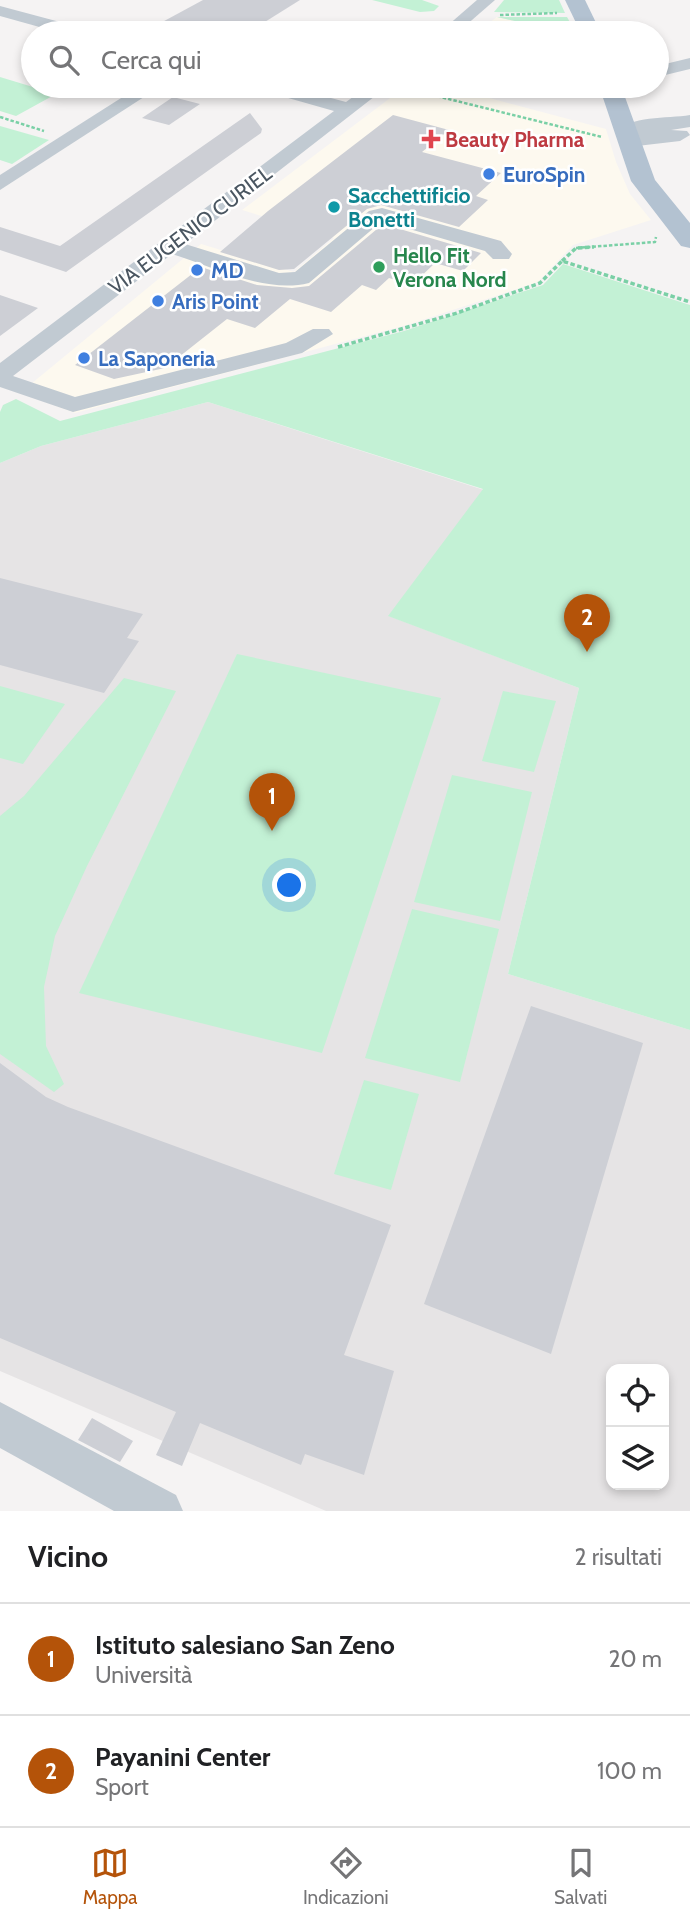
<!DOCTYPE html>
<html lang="it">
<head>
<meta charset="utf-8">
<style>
	:root { --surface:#fff; --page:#f6f6f6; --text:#202124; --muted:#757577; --line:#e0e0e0; --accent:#b45309 }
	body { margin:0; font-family:Cabin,sans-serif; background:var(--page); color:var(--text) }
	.controls { position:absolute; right:21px; bottom:21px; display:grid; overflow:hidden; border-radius:14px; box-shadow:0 4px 10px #0003 }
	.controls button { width:63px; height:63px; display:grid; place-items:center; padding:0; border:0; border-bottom:2px solid var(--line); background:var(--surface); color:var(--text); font:35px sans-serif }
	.you { position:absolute; left:290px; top:886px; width:24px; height:24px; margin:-18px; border:5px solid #fff; border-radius:50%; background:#1a73e8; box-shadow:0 0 0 10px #1a73e833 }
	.badge { display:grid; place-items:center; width:46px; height:46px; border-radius:50%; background:var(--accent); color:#fff; font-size:23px; font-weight:700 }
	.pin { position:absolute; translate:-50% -58px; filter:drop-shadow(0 2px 4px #0008) }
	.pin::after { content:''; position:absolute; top:37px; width:24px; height:21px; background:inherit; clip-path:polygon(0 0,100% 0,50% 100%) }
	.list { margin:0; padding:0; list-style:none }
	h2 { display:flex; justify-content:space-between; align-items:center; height:91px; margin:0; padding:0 28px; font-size:30px }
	h2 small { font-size:23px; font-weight:400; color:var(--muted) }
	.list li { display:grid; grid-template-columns:46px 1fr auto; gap:21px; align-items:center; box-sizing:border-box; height:112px; padding:0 28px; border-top:2px solid var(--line) }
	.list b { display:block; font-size:26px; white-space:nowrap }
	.list p { margin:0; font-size:23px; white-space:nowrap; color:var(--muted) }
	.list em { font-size:23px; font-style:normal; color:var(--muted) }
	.icon { flex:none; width:38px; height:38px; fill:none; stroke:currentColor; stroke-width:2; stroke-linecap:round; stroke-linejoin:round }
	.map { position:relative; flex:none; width:690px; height:1511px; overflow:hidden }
	.search { position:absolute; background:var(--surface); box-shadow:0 4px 10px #0003; left:21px; right:21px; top:21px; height:77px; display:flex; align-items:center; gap:18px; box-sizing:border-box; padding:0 24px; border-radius:38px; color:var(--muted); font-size:26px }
	.sheet { height:315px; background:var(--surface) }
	nav { display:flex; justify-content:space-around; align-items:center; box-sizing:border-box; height:98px; border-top:2px solid var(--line); background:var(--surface); font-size:19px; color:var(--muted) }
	nav a { display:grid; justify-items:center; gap:4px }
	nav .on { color:var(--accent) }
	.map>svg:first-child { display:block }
</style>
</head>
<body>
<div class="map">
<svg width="690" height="1511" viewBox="0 0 690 1511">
	<rect width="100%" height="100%" fill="#f5f3f3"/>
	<!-- commercial -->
	<g fill="#fdf9ef">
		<polygon points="497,17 569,33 475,33"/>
		<polygon points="406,86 444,86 606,129 616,162 630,194 651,220 573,245 538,282 407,325 75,413 20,393 201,244 294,272 334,238 242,210"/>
	</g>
	<!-- education -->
	<path fill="#e6e4e5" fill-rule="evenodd" d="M 208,402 L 484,490 L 389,616 L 579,688 L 508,974 L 690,1030 L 690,1511 L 326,1511 L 0,1371 L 0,463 L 41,446 ZM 611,1369 L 664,1369 L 664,1485 L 611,1485 Z"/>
	<!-- green -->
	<g fill="#c3f1d5">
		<polygon points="372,0 422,0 439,6 434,11 420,12"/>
		<polygon points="504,0 559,0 565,13 494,12"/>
		<polygon points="497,17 567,17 576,33 569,33"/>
		<polygon points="0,77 56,94 16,116 0,111"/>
		<polygon points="0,126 49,140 12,164 0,160"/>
		<polygon points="563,264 690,305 690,1030 508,974 579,688 388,616 483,489 208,402 41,446 0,463 0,412 3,405 16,399 60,421 404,331 543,285"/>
		<polygon points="237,654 441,698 322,1053 79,993"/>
		<polygon points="124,678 176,691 87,866 55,936 44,987 46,1046 64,1084 54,1092 0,1054 0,816 24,796"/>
		<polygon points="0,686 65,704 23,764 0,758"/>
		<polygon points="503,691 556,701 534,772 482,761"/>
		<polygon points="452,775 532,792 500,921 414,902"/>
		<polygon points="412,909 499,929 460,1082 365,1058"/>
		<polygon points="364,1080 419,1094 391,1190 334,1174"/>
	</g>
	<!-- building -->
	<g fill="#cdcfd5">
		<polygon points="203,0 300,0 247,33 142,33"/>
		<polygon points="173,97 200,104 169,125 142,118"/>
		<polygon points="250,113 262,129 261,133 66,272 0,250 0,227 60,246"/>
		<polygon points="393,115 449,130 422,152 501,173 476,196 488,200 459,227 381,205 367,209 294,269 279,270 220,252 268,211"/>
		<polygon points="383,224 481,253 463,271 435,263 412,285 389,278 376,290 362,285 331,312 290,299 255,328 227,319 165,368 114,379 75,365 201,267 257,285 292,288 309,286"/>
		<polygon points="0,295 38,308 0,336"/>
		<polygon points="0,578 143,614 127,638 139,641 104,693 0,665"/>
		<polygon points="531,1006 643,1043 551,1354 424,1304"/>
		<polygon points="0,1063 46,1097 68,1107 391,1225 344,1355 394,1371 364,1475 305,1454 301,1465 200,1423 182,1466 156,1455 176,1412 0,1338"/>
		<polygon points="92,1418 133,1441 120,1462 78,1440"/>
	</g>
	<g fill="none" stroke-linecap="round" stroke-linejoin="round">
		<!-- path-far1 -->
		<g stroke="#7ad0a6" stroke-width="2.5" stroke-dasharray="3.5 2" stroke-linecap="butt">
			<polyline points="500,15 557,13"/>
			<polyline points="400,87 602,137"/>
			<polyline points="0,117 44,131"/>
			<polyline points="576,248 655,242 656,237"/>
		</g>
		<!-- path -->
		<g stroke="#7ad0a6" stroke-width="3.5" stroke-dasharray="4.5 2.5" stroke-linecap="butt">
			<polyline points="562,261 576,248 594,247"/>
			<polyline points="338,347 457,313 540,283 562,261 690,302"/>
		</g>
		<!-- minor -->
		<g fill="#c1cad2" fill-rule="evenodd">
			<polygon points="477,0 495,0 457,33 439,33"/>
			<polygon points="0,6 86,29 89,33 61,33 0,16"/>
			<polygon points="690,58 690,69 657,77 657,66"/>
			<polygon points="140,86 161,86 0,190 0,175"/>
			<path d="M 257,86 L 286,86 L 346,102 L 368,86 L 388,86 L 185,244 L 279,273 L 295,272 L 369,211 L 382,208 L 501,241 L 512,254 L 509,259 L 493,259 L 485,251 L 382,221 L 309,283 C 265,294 214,267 172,254 L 13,376 L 75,397 L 286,343 L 313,329 L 329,329 L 333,334 L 302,353 L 73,412 L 0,387 L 0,363 L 334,111 L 260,90 Z"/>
			<path d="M 690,115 L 690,127 L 671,130 L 687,131 L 690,135 L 680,141 L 637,146 L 616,133 C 629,115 667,119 690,115 Z"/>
			<polygon points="0,1402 176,1495 183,1511 114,1511 0,1448"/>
		</g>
		<!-- major -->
		<g fill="#b3c2d1" fill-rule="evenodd">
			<polygon points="565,0 585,0 601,33 581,33"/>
			<polygon points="599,86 621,86 655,180 690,223 690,248 681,246 631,181"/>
		</g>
	</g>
	<!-- markers -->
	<path fill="#e0444e" stroke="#fff" stroke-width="2.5" d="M427.5 128.5h7v7h7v7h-7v7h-7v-7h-7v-7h7z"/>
	<g fill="#3f7fe0" stroke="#fff" stroke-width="2.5">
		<circle cx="489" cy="174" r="7"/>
		<circle cx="197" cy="270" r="7"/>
		<circle cx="158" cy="301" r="7"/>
		<circle cx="84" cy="358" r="7"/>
	</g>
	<circle fill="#0f9aa8" stroke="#fff" stroke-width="2.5" cx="334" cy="207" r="7"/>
	<circle fill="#2e9e5b" stroke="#fff" stroke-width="2.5" cx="379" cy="267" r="7"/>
	<g text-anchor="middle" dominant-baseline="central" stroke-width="5" stroke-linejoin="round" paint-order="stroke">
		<!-- far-health labels -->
		<g font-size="21" font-weight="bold" fill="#be3a42" stroke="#fff" text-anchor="start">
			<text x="445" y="139">Beauty Pharma</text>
		</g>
		<!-- far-shop labels -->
		<g font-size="21" font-weight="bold" fill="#366cbe" stroke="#fff" text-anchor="start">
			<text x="503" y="174">EuroSpin</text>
			<text x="211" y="270">MD</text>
			<text x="172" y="301">Aris Point</text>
			<text x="98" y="358">La Saponeria</text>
		</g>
		<!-- far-culture labels -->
		<g font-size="21" font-weight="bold" fill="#0d838f" stroke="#fff" text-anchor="start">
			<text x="348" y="195">Sacchettificio<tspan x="348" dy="24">Bonetti</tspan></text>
		</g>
		<!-- far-street labels -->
		<g font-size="21" fill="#4a5661" stroke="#fff">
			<text transform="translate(190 230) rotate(-37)">VIA EUGENIO CURIEL</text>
		</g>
		<!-- far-leisure labels -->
		<g font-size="21" font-weight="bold" fill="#27864d" stroke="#fff" text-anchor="start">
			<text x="393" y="255">Hello Fit<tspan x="393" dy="24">Verona Nord</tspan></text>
		</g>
	</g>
</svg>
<div class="controls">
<button><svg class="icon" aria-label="locate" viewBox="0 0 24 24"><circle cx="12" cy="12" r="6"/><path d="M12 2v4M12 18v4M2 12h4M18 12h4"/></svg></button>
<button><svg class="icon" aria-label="layers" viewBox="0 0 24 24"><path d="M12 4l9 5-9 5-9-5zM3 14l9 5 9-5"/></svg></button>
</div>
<div class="you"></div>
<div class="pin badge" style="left:272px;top:831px">1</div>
<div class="pin badge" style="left:587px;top:652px">2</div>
<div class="search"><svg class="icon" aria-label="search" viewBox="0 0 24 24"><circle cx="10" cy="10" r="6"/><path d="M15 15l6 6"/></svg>Cerca qui</div>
</div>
<section class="sheet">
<h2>Vicino<small>2 risultati</small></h2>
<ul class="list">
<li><span class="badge">1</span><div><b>Istituto salesiano San Zeno</b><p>Università</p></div><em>20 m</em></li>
<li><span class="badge">2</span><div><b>Payanini Center</b><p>Sport</p></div><em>100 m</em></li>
</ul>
</section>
<nav>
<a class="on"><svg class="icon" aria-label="map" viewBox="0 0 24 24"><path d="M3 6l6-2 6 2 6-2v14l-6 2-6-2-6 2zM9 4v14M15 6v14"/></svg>Mappa</a>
<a><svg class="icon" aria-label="directions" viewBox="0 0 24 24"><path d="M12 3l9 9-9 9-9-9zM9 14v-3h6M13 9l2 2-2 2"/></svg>Indicazioni</a>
<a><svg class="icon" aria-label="saved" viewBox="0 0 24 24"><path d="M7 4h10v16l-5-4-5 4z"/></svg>Salvati</a>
</nav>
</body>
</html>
